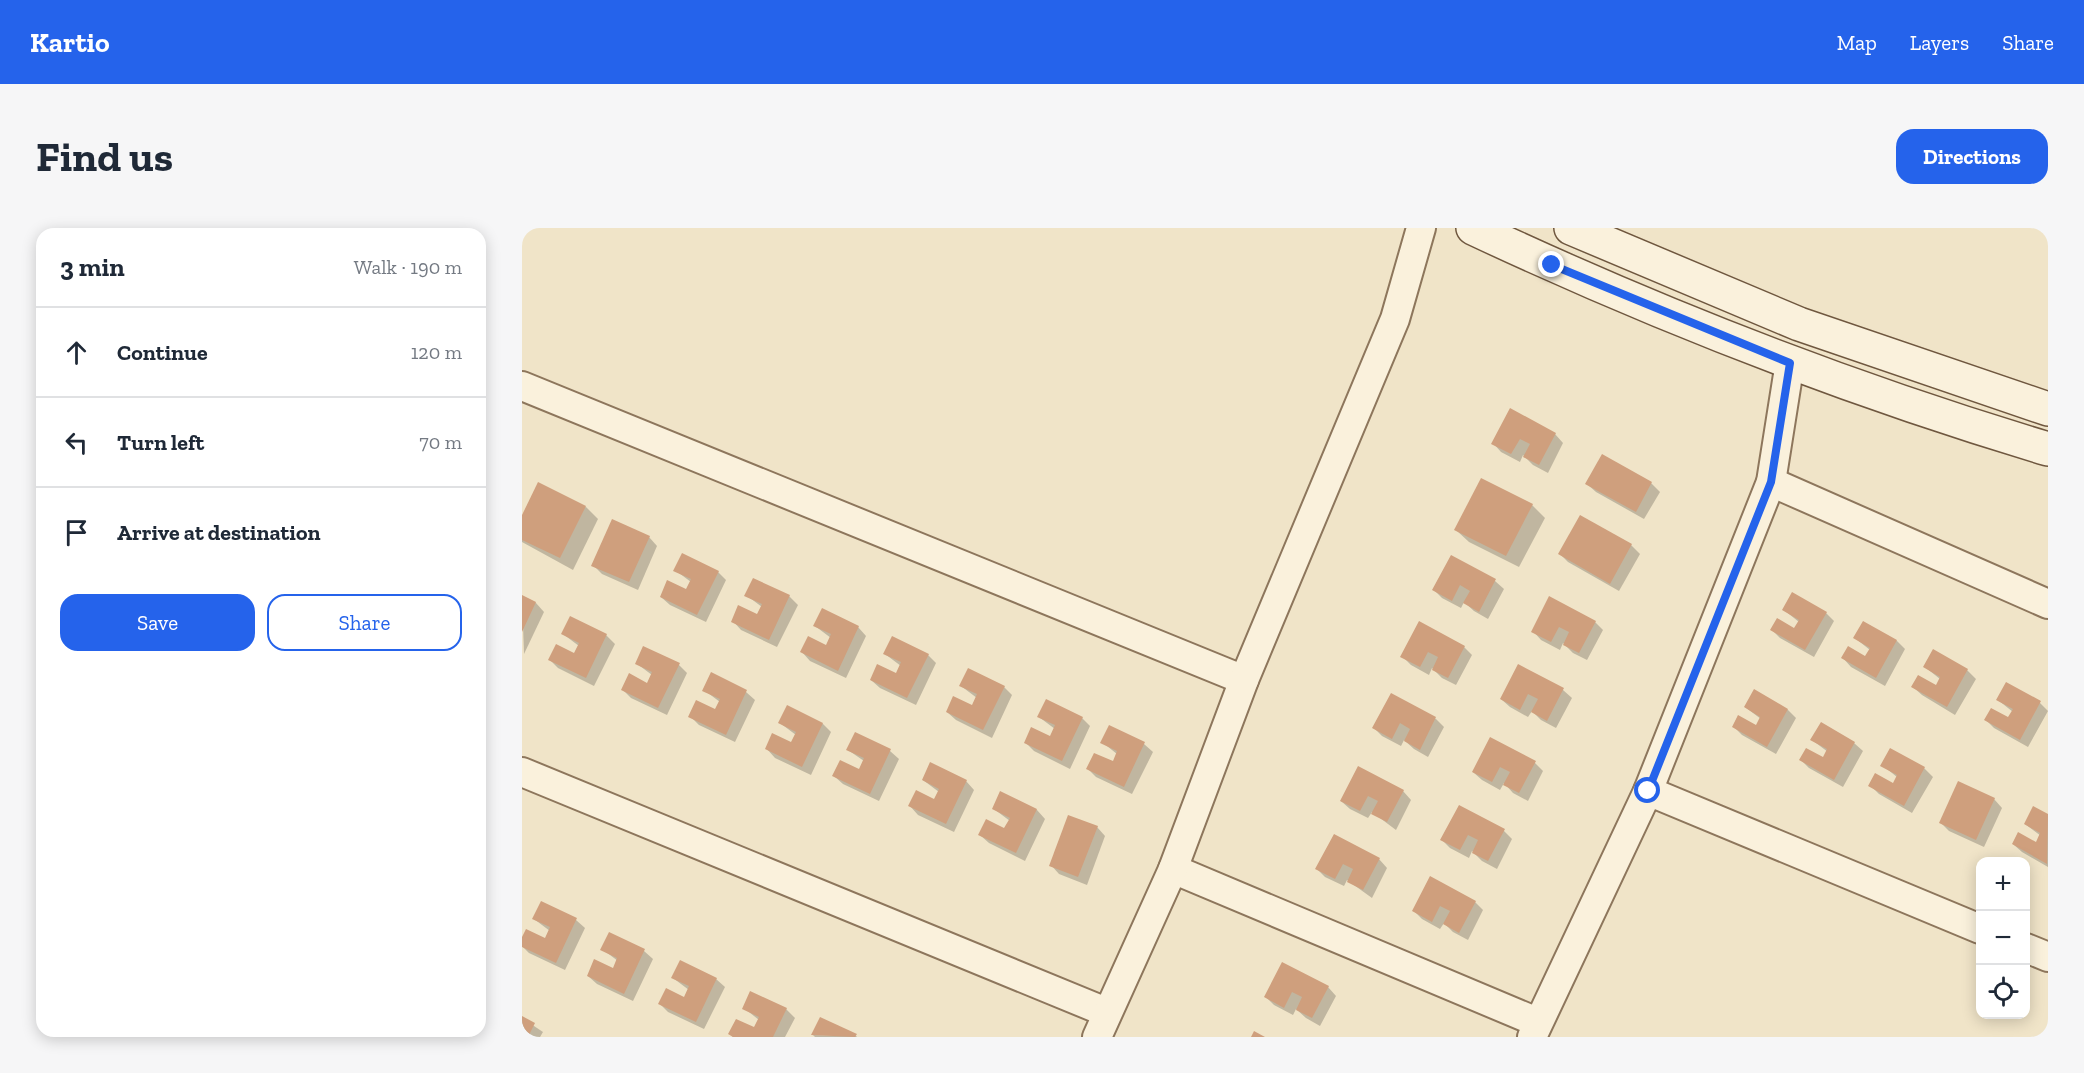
<!DOCTYPE html>
<html lang="en">
<head>
<meta charset="utf-8">
<style>
	:root { --surface:#fff; --page:#f6f6f7; --text:#1f2937; --muted:#747a83; --line:#e0e1e3; --accent:#2563eb }
	body { margin:0; font-family:"Zilla Slab",serif; background:var(--page); color:var(--text) }
	.controls { position:absolute; right:18px; bottom:18px; display:grid; overflow:hidden; border-radius:12px; box-shadow:0 3px 15px #0003 }
	.controls button { width:54px; height:54px; display:grid; place-items:center; padding:0; border:0; border-bottom:2px solid var(--line); background:var(--surface); color:var(--text); font:30px sans-serif }
	.stop { position:absolute; width:18px; height:18px; margin:-14px; border:4px solid #2563eb; border-radius:50%; background:#fff }
	.stop.end { background:#2563eb; border-color:#fff; box-shadow:0 2px 6px #0008 }
	.list { margin:0; padding:0; list-style:none }
	h2 { display:flex; justify-content:space-between; align-items:center; height:78px; margin:0; padding:0 24px; font-size:26px }
	h2 small { font-size:20px; font-weight:400; color:var(--muted) }
	.list li { display:grid; grid-template-columns:39px 1fr auto; gap:18px; align-items:center; box-sizing:border-box; height:90px; padding:0 24px; border-top:2px solid var(--line) }
	.list b { display:block; font-size:22px; white-space:nowrap }
	.list em { font-size:20px; font-style:normal; color:var(--muted) }
	.actions { display:flex; gap:12px; padding:18px 24px }
	.actions a { flex:1; padding:14px 0; border:2px solid var(--accent); border-radius:18px; text-align:center; font-size:21px; color:var(--accent) }
	.actions .main { background:var(--accent); color:#fff }
	.icon { flex:none; width:33px; height:33px; fill:none; stroke:currentColor; stroke-width:2; stroke-linecap:round; stroke-linejoin:round }
	.map { position:relative; flex:none; width:1526px; height:809px; overflow:hidden; border-radius:18px }
	header { display:flex; align-items:center; gap:36px; box-sizing:border-box; height:84px; padding:0 30px; background:var(--accent); color:#fff }
	header strong { font-size:28px }
	nav { display:flex; gap:33px; margin-inline-start:auto; font-size:21px }
	.intro { display:flex; align-items:center; justify-content:space-between; box-sizing:border-box; height:144px; padding:0 36px }
	h1 { margin:0; font-size:42px }
	.button { padding:15px 27px; border-radius:18px; background:var(--accent); color:#fff; font-size:21px; font-weight:700 }
	main { display:flex; gap:36px; padding:0 36px }
	aside { flex:1; background:var(--surface); border-radius:18px; box-shadow:0 3px 15px #0003 }
	.map>svg:first-child { display:block }
</style>
</head>
<body>
<header>
<strong>Kartio</strong>
<nav><a>Map</a><a>Layers</a><a>Share</a></nav>
</header>
<div class="intro"><h1>Find us</h1><a class="button">Directions</a></div>
<main>
<aside>
<h2>3 min<small>Walk · 190 m</small></h2>
<ul class="list">
<li><svg class="icon" aria-label="ahead" viewBox="0 0 24 24"><path d="M12 20V5M6 11l6-6 6 6"/></svg><div><b>Continue</b></div><em>120 m</em></li>
<li><svg class="icon" aria-label="left" viewBox="0 0 24 24"><path d="M17 20v-9H6M10 6l-5 5 5 5"/></svg><div><b>Turn left</b></div><em>70 m</em></li>
<li><svg class="icon" aria-label="arrive" viewBox="0 0 24 24"><path d="M6 21V4h12l-3 4 3 4H6"/></svg><div><b>Arrive at destination</b></div></li>
</ul>
<div class="actions"><a class="main">Save</a><a>Share</a></div>
</aside>
<div class="map">
<svg width="1526" height="809" viewBox="0 0 1526 809">
	<rect width="100%" height="100%" fill="#f0e4c8"/>
	<!-- shadow -->
	<g fill="#0003">
		<polygon points="988,182 1033,206 1041,215 1026,245 1011,237 1001,227 998,234 979,224 971,215"/>
		<polygon points="1129,255 1138,264 1122,291 1074,264 1065,256"/>
		<polygon points="1010,277 1023,290 997,339 947,314 934,302"/>
		<polygon points="64,279 76,291 51,342 0,314 0,290"/>
		<polygon points="1058,289 1109,317 1118,326 1097,363 1046,334 1038,326"/>
		<polygon points="127,309 135,318 116,362 80,346 71,337"/>
		<polygon points="929,329 973,353 982,361 966,391 952,383 942,374 939,380 920,370 912,362"/>
		<polygon points="153,342 196,344 204,352 184,394 148,377 139,369 165,363 169,354"/>
		<polygon points="224,367 267,368 276,377 255,419 219,402 211,393 236,388 240,379"/>
		<polygon points="0,369 14,375 22,384 2,426"/>
		<polygon points="1028,370 1073,394 1081,402 1065,432 1051,425 1041,415 1038,422 1019,412 1011,403"/>
		<polygon points="1262,382 1304,385 1312,393 1292,429 1258,410 1250,402 1273,402 1277,394"/>
		<polygon points="897,395 942,419 950,427 934,457 920,450 910,440 907,447 889,437 880,428"/>
		<polygon points="1341,395 1375,413 1383,421 1363,458 1329,439 1321,430 1344,430 1348,422 1333,410"/>
		<polygon points="293,398 336,399 344,408 324,450 288,433 280,424 305,419 309,410"/>
		<polygon points="41,406 84,407 93,416 72,458 36,440 28,432 53,427 57,418"/>
		<polygon points="363,426 406,427 414,435 394,477 358,460 349,452 374,447 379,438"/>
		<polygon points="114,435 157,437 165,445 145,487 109,470 101,462 126,457 130,447"/>
		<polygon points="997,438 1041,462 1050,470 1034,500 1019,492 1010,483 1006,489 988,479 979,471"/>
		<polygon points="1403,439 1445,442 1454,451 1433,487 1400,467 1391,459 1414,459 1418,451"/>
		<polygon points="190,447 224,464 233,472 213,514 177,497 168,488 194,483 198,474 182,462"/>
		<polygon points="1485,456 1518,475 1526,483 1506,519 1472,500 1464,492 1487,491 1491,484 1476,472"/>
		<polygon points="439,458 482,459 490,467 470,510 434,492 425,484 450,479 455,470"/>
		<polygon points="1232,463 1266,482 1274,490 1254,526 1220,507 1212,499 1234,499 1239,491 1223,479"/>
		<polygon points="869,467 914,491 922,499 906,529 892,521 882,512 879,518 860,508 852,500"/>
		<polygon points="266,479 301,496 309,504 289,547 253,530 245,521 270,516 274,507 258,495"/>
		<polygon points="517,489 560,490 568,498 548,541 512,523 504,515 529,510 533,501"/>
		<polygon points="333,506 368,523 377,531 357,573 321,556 312,548 337,543 342,533 326,522"/>
		<polygon points="968,511 1013,535 1021,543 1006,573 991,565 982,555 978,562 960,552 951,544"/>
		<polygon points="1290,512 1332,515 1341,523 1321,559 1287,540 1279,532 1301,531 1306,524"/>
		<polygon points="580,514 622,516 631,524 610,566 574,549 566,541 591,535 595,526"/>
		<polygon points="1369,522 1402,540 1411,549 1390,585 1357,566 1348,557 1371,557 1375,549 1360,537"/>
		<polygon points="837,540 881,563 889,572 874,602 850,584 846,590 828,581 819,573"/>
		<polygon points="401,552 444,553 452,562 432,604 396,587 388,578 413,573 417,564"/>
		<polygon points="479,565 515,582 523,591 503,633 467,615 458,607 483,602 488,593 472,581"/>
		<polygon points="1472,571 1480,580 1462,619 1427,603 1419,595"/>
		<polygon points="937,579 982,603 990,611 975,641 960,633 950,623 947,630 928,620 920,612"/>
		<polygon points="1512,580 1526,588 1526,639 1500,624 1491,616 1515,616 1519,608 1503,596"/>
		<polygon points="575,599 583,608 565,657 537,646 529,637"/>
		<polygon points="812,608 857,631 865,640 850,670 825,652 822,658 803,649 795,641"/>
		<polygon points="909,650 953,674 961,682 946,712 931,704 922,695 918,701 900,691 892,683"/>
		<polygon points="19,675 54,692 63,700 43,742 7,725 0,718 0,713 23,712 28,703 12,691"/>
		<polygon points="88,706 122,723 131,731 111,773 75,756 66,748 92,742 96,733 80,721"/>
		<polygon points="761,736 806,759 814,768 798,798 784,790 774,781 771,787 752,777 744,769"/>
		<polygon points="151,750 194,751 203,759 182,801 146,784 138,776 163,771 167,762"/>
		<polygon points="222,780 264,781 273,790 263,809 211,809 208,806 233,801 237,792"/>
		<polygon points="0,790 21,804 18,809 0,809"/>
		<polygon points="291,807 334,808 335,809 293,809"/>
	</g>
	<!-- building -->
	<g fill="#cf9f7d">
		<polygon points="988,180 1034,205 1017,237 1001,229 1008,216 998,211 989,226 969,216"/>
		<polygon points="1080,226 1130,254 1114,284 1063,256"/>
		<polygon points="959,250 1011,276 984,328 932,302"/>
		<polygon points="16,254 64,278 38,330 0,312 0,287"/>
		<polygon points="1058,287 1110,316 1088,356 1036,326"/>
		<polygon points="90,291 128,308 107,354 69,338"/>
		<polygon points="160,325 197,343 175,387 138,369 145,352 164,361 169,351 151,343"/>
		<polygon points="929,327 974,351 957,384 941,375 948,363 938,357 930,373 910,362"/>
		<polygon points="231,350 268,367 247,412 209,394 216,377 235,386 240,376 222,368"/>
		<polygon points="1270,364 1305,384 1283,422 1248,402 1255,390 1272,400 1277,392 1260,382"/>
		<polygon points="0,367 14,374 0,404"/>
		<polygon points="1027,368 1074,393 1057,425 1041,417 1047,404 1037,399 1029,414 1009,404"/>
		<polygon points="300,380 337,398 316,443 278,424 286,408 304,417 309,406 291,398"/>
		<polygon points="48,388 85,406 64,450 26,432 34,416 52,425 57,415 39,406"/>
		<polygon points="897,393 943,418 926,450 910,442 916,429 906,424 898,439 878,429"/>
		<polygon points="1341,393 1375,412 1354,450 1319,430 1326,418 1343,428 1348,420 1331,410"/>
		<polygon points="370,408 407,426 385,470 348,452 355,436 374,445 379,434 361,426"/>
		<polygon points="121,418 158,435 136,480 99,462 107,445 125,455 130,444 113,436"/>
		<polygon points="1411,421 1446,441 1425,479 1389,459 1396,447 1414,457 1418,449 1401,439"/>
		<polygon points="996,436 1042,460 1025,493 1009,484 1016,471 1006,466 998,482 978,471"/>
		<polygon points="446,440 483,458 461,502 424,484 431,468 450,477 455,466 437,458"/>
		<polygon points="189,444 225,462 204,507 166,489 174,472 193,481 198,471 180,463"/>
		<polygon points="1484,454 1519,473 1498,512 1462,492 1469,480 1486,489 1491,481 1474,472"/>
		<polygon points="1232,461 1266,481 1245,519 1210,499 1216,487 1234,497 1238,489 1222,479"/>
		<polygon points="869,465 914,489 898,522 882,513 888,501 878,495 870,511 850,500"/>
		<polygon points="524,471 561,489 540,533 502,515 509,499 528,508 533,497 515,489"/>
		<polygon points="265,477 301,495 280,539 243,521 250,505 269,514 274,504 256,495"/>
		<polygon points="1299,494 1333,514 1312,552 1277,532 1284,520 1301,529 1305,521 1288,512"/>
		<polygon points="587,497 623,514 602,559 564,541 572,525 591,533 595,523 578,515"/>
		<polygon points="333,504 369,521 348,566 310,548 318,532 337,541 342,530 324,522"/>
		<polygon points="968,509 1014,533 997,565 981,557 988,544 978,539 970,554 950,544"/>
		<polygon points="1368,520 1403,539 1382,578 1346,558 1353,545 1371,555 1375,547 1358,538"/>
		<polygon points="408,534 445,552 424,596 386,578 394,562 412,571 417,561 400,552"/>
		<polygon points="836,538 882,562 865,594 849,586 856,573 846,568 838,583 818,573"/>
		<polygon points="1436,553 1473,570 1454,612 1417,595"/>
		<polygon points="478,563 515,581 494,625 456,607 464,591 482,600 488,590 470,581"/>
		<polygon points="937,577 983,601 966,633 950,625 956,612 946,607 938,622 918,612"/>
		<polygon points="1511,578 1526,586 1525,636 1490,616 1496,604 1514,614 1518,605 1502,596"/>
		<polygon points="546,587 576,598 556,649 527,638"/>
		<polygon points="812,606 858,630 841,662 825,654 831,641 821,636 813,651 793,641"/>
		<polygon points="908,648 954,673 937,705 921,696 928,683 918,678 910,694 890,683"/>
		<polygon points="19,673 55,690 34,735 0,719 0,709 4,701 23,710 28,699 10,691"/>
		<polygon points="87,704 123,721 102,766 65,748 72,731 91,740 95,730 78,722"/>
		<polygon points="158,732 195,750 174,794 136,776 144,760 162,769 167,758 149,750"/>
		<polygon points="760,734 807,758 790,790 774,782 780,769 770,764 762,780 742,769"/>
		<polygon points="228,763 265,780 251,809 211,809 206,806 214,791 232,799 237,789 220,781"/>
		<polygon points="0,788 13,795 6,809 0,809"/>
		<polygon points="298,789 335,806 333,809 289,807"/>
		<polygon points="732,803 743,809 729,809"/>
	</g>
	<g fill="none" stroke-linecap="round" stroke-linejoin="round">
		<!-- minor casing -->
		<g stroke="#8d765c" stroke-width="32">
			<g id="minor">
				<polyline points="0,158 722,452"/>
				<polyline points="1249,254 1526,376"/>
				<polyline points="0,544 584,784"/>
				<polyline points="1126,563 1458,701"/>
				<polyline points="651,641 1015,794"/>
				<polyline points="1504,720 1526,729"/>
				<polyline points="575,809 651,641 722,452 873,91 899,0"/>
				<polyline points="1010,809 1126,563 1249,254 1268,134"/>
			</g>
		</g>
		<!-- secondary casing -->
		<g stroke="#6f573f" stroke-width="36">
			<g id="secondary">
				<path d="M 951,0 C 1136,87 1329,162 1526,221"/>
				<polyline points="1049,0 1277,96 1526,181"/>
			</g>
		</g>
		<!-- minor -->
		<use href="#minor" stroke="#faf1dc" stroke-width="28"/>
		<!-- secondary -->
		<use href="#secondary" stroke="#faf1dc" stroke-width="33"/>
	</g>
	<g fill="none" stroke-linecap="round" stroke-linejoin="round">
		<!-- route -->
		<polyline stroke="#2563eb" stroke-width="8" points="1030,37 1268,135 1249,254 1126,563"/>
	</g>
</svg>
<div class="controls">
<button>+</button>
<button>−</button>
<button><svg class="icon" aria-label="locate" viewBox="0 0 24 24"><circle cx="12" cy="12" r="6"/><path d="M12 2v4M12 18v4M2 12h4M18 12h4"/></svg></button>
</div>
<div class="stop" style="left:1126px;top:563px"></div>
<div class="stop end" style="left:1030px;top:37px"></div>
</div>
</main>
</body>
</html>
